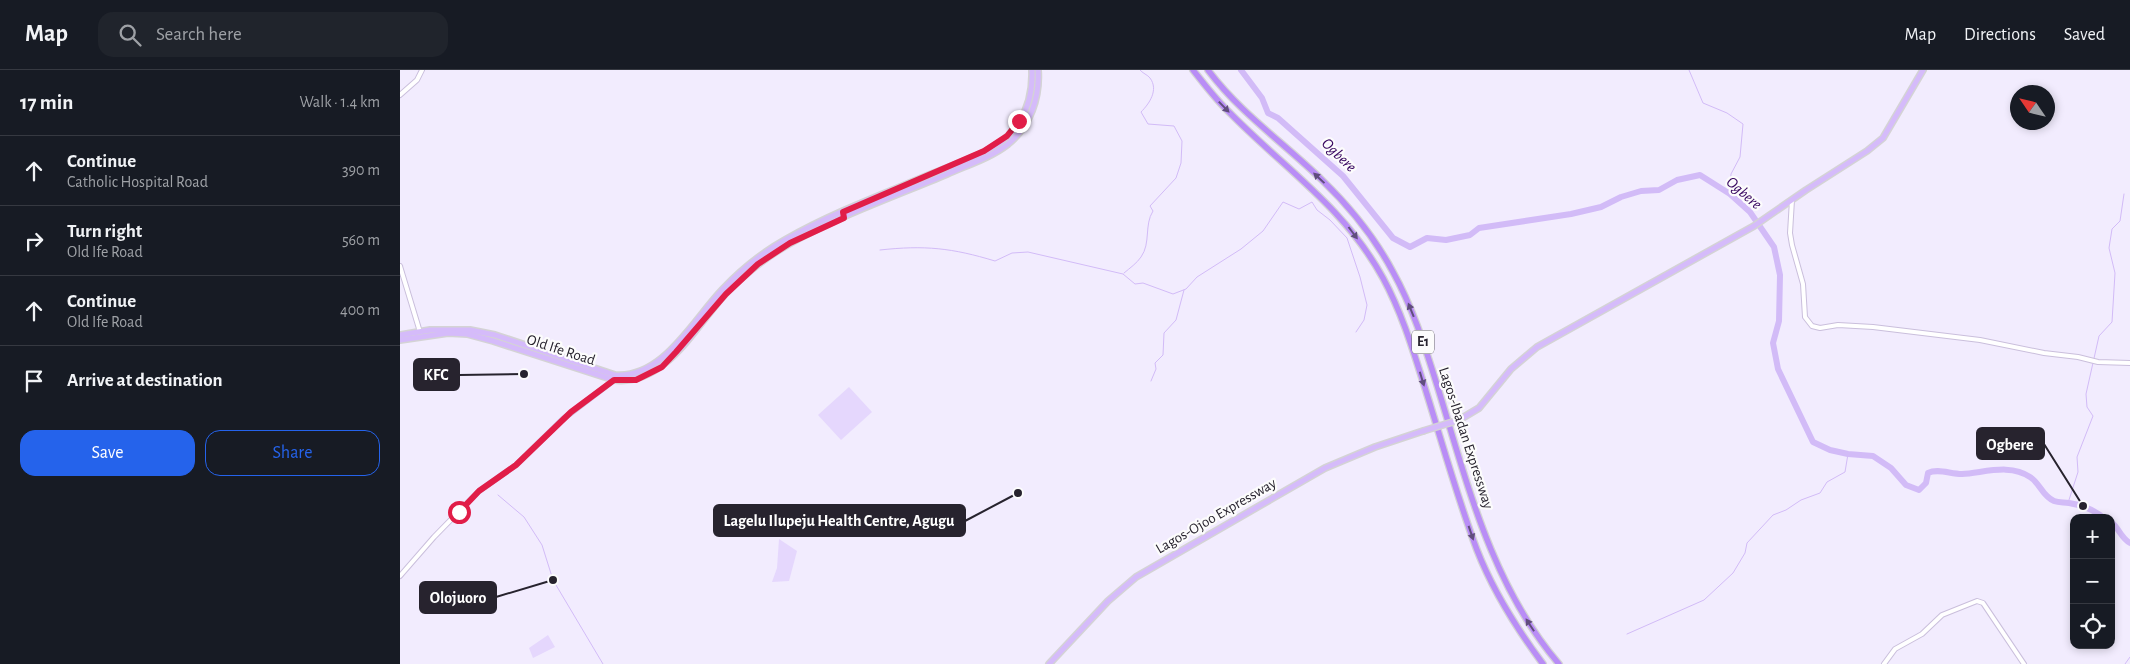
<!DOCTYPE html>
<html lang="en">
<head>
<meta charset="utf-8">
<style>
	:root { --surface:#171b24; --page:#20242c; --text:#f1f3f6; --muted:#9ea1a6; --line:#363941; --accent:#2563eb }
	body { margin:0; font-family:"Alegreya Sans",sans-serif; background:var(--page); color:var(--text) }
	.controls { position:absolute; right:15px; bottom:15px; display:grid; overflow:hidden; border-radius:10px; box-shadow:0 2px 8px #0003 }
	.controls button { width:45px; height:45px; display:grid; place-items:center; padding:0; border:0; border-bottom:1px solid var(--line); background:var(--surface); color:var(--text); font:25px sans-serif }
	.compass { position:absolute; left:1610px; top:15px; width:45px; height:45px; border-radius:50%; background:var(--surface); box-shadow:0 2px 8px #0003; rotate:305deg }
	.stop { position:absolute; width:15px; height:15px; margin:-11px; border:4px solid #e11d48; border-radius:50%; background:#fff }
	.stop.end { background:#e11d48; border-color:#fff; box-shadow:0 1px 5px #0008 }
	.list { margin:0; padding:0; list-style:none }
	h2 { display:flex; justify-content:space-between; align-items:center; height:65px; margin:0; padding:0 20px; font-size:21px }
	h2 small { font-size:16px; font-weight:400; color:var(--muted) }
	.list li { display:grid; grid-template-columns:32px 1fr auto; gap:15px; align-items:center; box-sizing:border-box; height:70px; padding:0 20px; border-top:1px solid var(--line) }
	.list b { display:block; font-size:19px; white-space:nowrap }
	.list p { margin:0; font-size:16px; white-space:nowrap; color:var(--muted) }
	.list em { font-size:16px; font-style:normal; color:var(--muted) }
	.actions { display:flex; gap:10px; padding:15px 20px }
	.actions a { flex:1; padding:11px 0; border:1px solid var(--accent); border-radius:15px; text-align:center; font-size:18px; color:var(--accent) }
	.actions .main { background:var(--accent); color:#fff }
	.icon { flex:none; width:28px; height:28px; fill:none; stroke:currentColor; stroke-width:2; stroke-linecap:round; stroke-linejoin:round }
	.map { position:relative; flex:none; width:1730px; height:594px; overflow:hidden }
	header { display:flex; align-items:center; gap:30px; box-sizing:border-box; height:70px; padding:0 25px; background:var(--surface); border-bottom:1px solid var(--line) }
	header strong { font-size:24px }
	nav { display:flex; gap:28px; margin-inline-start:auto; font-size:18px }
	.search { width:350px; height:45px; background:var(--page); display:flex; align-items:center; gap:12px; box-sizing:border-box; padding:0 18px; border-radius:15px; color:var(--muted); font-size:19px }
	main { display:flex }
	aside { flex:1; background:var(--surface) }
	.map>svg:first-child { display:block }
</style>
</head>
<body>
<header>
<strong>Map</strong>
<div class="search"><svg class="icon" aria-label="search" viewBox="0 0 24 24"><circle cx="10" cy="10" r="6"/><path d="M15 15l6 6"/></svg>Search here</div>
<nav><a>Map</a><a>Directions</a><a>Saved</a></nav>
</header>
<main>
<aside>
<h2>17 min<small>Walk · 1.4 km</small></h2>
<ul class="list">
<li><svg class="icon" aria-label="ahead" viewBox="0 0 24 24"><path d="M12 20V5M6 11l6-6 6 6"/></svg><div><b>Continue</b><p>Catholic Hospital Road</p></div><em>390 m</em></li>
<li><svg class="icon" aria-label="right" viewBox="0 0 24 24"><path d="M7 20v-9h11M14 6l5 5-5 5"/></svg><div><b>Turn right</b><p>Old Ife Road</p></div><em>560 m</em></li>
<li><svg class="icon" aria-label="ahead" viewBox="0 0 24 24"><path d="M12 20V5M6 11l6-6 6 6"/></svg><div><b>Continue</b><p>Old Ife Road</p></div><em>400 m</em></li>
<li><svg class="icon" aria-label="arrive" viewBox="0 0 24 24"><path d="M6 21V4h12l-3 4 3 4H6"/></svg><div><b>Arrive at destination</b></div></li>
</ul>
<div class="actions"><a class="main">Save</a><a>Share</a></div>
</aside>
<div class="map">
<svg width="1730" height="594" viewBox="0 0 1730 594">
	<rect width="100%" height="100%" fill="#f2ecfe"/>
	<!-- green -->
	<g fill="#e5d7fd">
		<polygon points="449,317 472,342 441,370 418,345"/>
		<polygon points="379,469 397,481 389,511 372,512 377,498"/>
		<polygon points="148,565 155,577 133,588 129,578"/>
	</g>
	<g fill="none" stroke-linecap="round" stroke-linejoin="round">
		<!-- stream -->
		<g stroke="#d2bbf7" stroke-width="1">
			<polyline points="1289,0 1303,33 1327,43 1343,54 1340,87 1331,104 1330,124"/>
			<path d="M 480,180 C 525,175 552,178 595,191 L 612,183 L 628,182 L 723,204 L 735,214 L 743,213 L 773,224 L 786,219 L 797,207 L 841,179 L 863,161 L 883,132 L 899,139 L 912,132 L 917,140 L 930,150 L 947,168 L 960,207 L 967,235 L 964,250 L 956,262"/>
			<path d="M 724,203 C 730,198 737,193 741,187 C 751,173 744,155 753,141 L 750,136 L 776,108 L 781,93 L 782,71 L 774,56 L 748,54 L 741,42 C 749,34 759,20 750,8 C 748,5 742,3 740,0"/>
			<polyline points="751,311 756,299 755,293 763,285 764,263 776,250 784,220"/>
			<polyline points="98,425 124,447 142,475 153,510 203,594"/>
			<polyline points="1668,433 1678,402 1677,387 1693,346 1687,337 1686,324 1699,266 1712,252 1715,203 1709,178 1712,159 1720,151 1724,124"/>
			<polyline points="1227,564 1304,530 1333,503 1345,483 1347,473 1373,445 1386,440 1401,430 1420,423 1427,412 1445,402 1448,384"/>
			<polyline points="1725,594 1730,587"/>
		</g>
		<!-- river -->
		<g stroke="#d2bbf7" stroke-width="6">
			<path d="M 841,0 L 862,28 L 868,43 L 878,48 L 943,106 L 993,168 L 1010,177 L 1027,168 L 1046,170 L 1070,165 L 1079,158 L 1171,144 L 1201,137 L 1221,127 L 1241,121 L 1259,120 L 1277,110 L 1300,105 L 1330,124 L 1350,142 L 1374,177 L 1380,205 L 1379,251 L 1373,273 L 1378,299 L 1413,372 L 1430,380 L 1448,384 L 1473,386 L 1491,398 L 1506,415 L 1519,420 L 1526,413 L 1528,403 C 1538,398 1550,404 1562,404 C 1583,403 1610,393 1630,407 C 1640,413 1642,426 1654,431 C 1659,433 1664,432 1669,433 C 1682,435 1694,440 1704,448"/>
			<path d="M 1711,452 C 1719,458 1721,468 1730,473"/>
		</g>
		<!-- minor casing -->
		<g stroke="#cabfdc" stroke-width="6">
			<g id="minor">
				<polyline points="0,25 17,10 22,0"/>
				<polyline points="1392,130 1390,163 1392,175 1403,214 1405,247 1412,256 1420,258 1438,255 1473,257 1580,270 1644,283 1678,287 1698,292 1730,293"/>
				<polyline points="0,196 20,262"/>
				<polyline points="0,506 34,467 79,421 116,395 163,349 214,310"/>
				<polyline points="1484,594 1495,579 1522,564 1542,545 1577,531 1583,533 1624,594"/>
			</g>
		</g>
		<!-- major casing -->
		<g stroke="#d4d3d5" stroke-width="8">
			<g id="major">
				<path d="M 0,265 L 30,260 L 70,260 L 95,265 L 215,305 C 263,309 293,250 323,219 C 341,200 362,183 385,170 C 432,143 484,124 534,103 C 558,93 589,84 608,66 C 626,48 633,25 632,0"/>
				<path d="M 0,270 L 48,263 L 67,264 L 93,271 L 214,310 C 265,316 295,257 325,224 C 343,205 365,188 387,175 C 435,147 495,126 547,104 C 567,95 590,88 608,74 C 630,56 640,28 638,0"/>
				<polyline points="1059,350 1079,338 1111,299 1137,277 1354,156 1406,120 1467,81 1483,68 1523,0"/>
				<polyline points="649,594 708,531 736,507 925,398 975,377 1023,361"/>
			</g>
		</g>
		<!-- highway casing -->
		<g stroke="#d4d3d5" stroke-width="8">
			<g id="highway">
				<path d="M 793,0 C 805,15 816,30 830,43 C 885,99 944,137 983,208 C 1002,243 1013,280 1025,318 C 1042,372 1057,427 1077,480 C 1093,521 1117,559 1143,594"/>
				<path d="M 808,0 C 840,43 884,73 922,110 C 950,137 975,168 993,202 C 1013,238 1025,277 1037,315 C 1067,412 1091,515 1159,594"/>
			</g>
		</g>
		<!-- minor -->
		<use href="#minor" stroke="#fff" stroke-width="4"/>
		<!-- major -->
		<use href="#major" stroke="#d5bbfa" stroke-width="5"/>
		<!-- highway -->
		<use href="#highway" stroke="#b98df6" stroke-width="5.5"/>
		<!-- major-bridge casing -->
		<g stroke="#d4d3d5" stroke-width="8" stroke-linecap="butt">
			<polyline id="major-bridge" points="1023,361 1059,350"/>
		</g>
		<!-- major-bridge -->
		<use href="#major-bridge" stroke="#d5bbfa" stroke-width="5"/>
	</g>
	<!-- one-way arrows -->
	<defs><path id="oneway-solid" d="M-6-.8H1V-3.2L6.5 0L1 3.2V.8H-6Z" transform="scale(1.25)"/></defs>
	<g fill="#614d7e">
		<use href="#oneway-solid" transform="translate(824 37) rotate(46)"/>
		<use href="#oneway-solid" transform="translate(919 108) rotate(-137)"/>
		<use href="#oneway-solid" transform="translate(953 163) rotate(53)"/>
		<use href="#oneway-solid" transform="translate(1011 240) rotate(-112)"/>
		<use href="#oneway-solid" transform="translate(1022 309) rotate(73)"/>
		<use href="#oneway-solid" transform="translate(1071 463) rotate(71)"/>
		<use href="#oneway-solid" transform="translate(1130 555) rotate(-123)"/>
	</g>
	<g fill="none" stroke-linecap="round" stroke-linejoin="round">
		<!-- route -->
		<polyline stroke="#e11d48" stroke-width="6" points="59,442 79,421 116,395 171,342 214,310 236,310 262,297 276,282 326,224 358,194 390,173 444,148 443,142 584,81 607,66 619,51"/>
	</g>
	<g text-anchor="middle" dominant-baseline="central" stroke-width="4.5" stroke-linejoin="round" paint-order="stroke">
		<!-- shield labels -->
		<rect fill="#fcfcfc" stroke="#67646c" stroke-width="1" x="1012" y="260.5" width="22" height="23" rx="4"/>
		<g font-size="14" font-weight="bold" fill="#27232e">
			<text x="1023" y="272">E1</text>
		</g>
		<!-- street labels -->
		<g font-size="15" fill="#27232e" stroke="#fcfcfc">
			<text transform="translate(161 280) rotate(18)">Old Ife Road</text>
			<text transform="translate(1066 368) rotate(72)">Lagos-Ibadan Expressway</text>
			<text transform="translate(816 446) rotate(-30)">Lagos-Ojoo Expressway</text>
		</g>
		<!-- water labels -->
		<g font-size="16" font-style="italic" fill="#380760" stroke="#fcfcfc">
			<text transform="translate(939 85) rotate(44)">Ogbere</text>
			<text transform="translate(1344 123) rotate(41)">Ogbere</text>
		</g>
	</g>
	<!-- callouts -->
	<path fill="none" stroke="#27232e" stroke-width="2" d="M124 304L59 305M1683 436L1644 374M618 423L565 451M153 510L96 527"/>
	<g fill="#27232e" stroke="#fcfcfc" stroke-width="2">
		<circle cx="124" cy="304" r="5"/>
		<circle cx="1683" cy="436" r="5"/>
		<circle cx="618" cy="423" r="5"/>
		<circle cx="153" cy="510" r="5"/>
	</g>
	<g fill="#27232e" stroke="#27232e" stroke-width="2">
		<rect x="14" y="289" width="45" height="31" rx="5"/>
		<rect x="1577" y="358" width="67" height="31" rx="5"/>
		<rect x="314" y="435" width="251" height="31" rx="5"/>
		<rect x="20" y="512" width="76" height="31" rx="5"/>
	</g>
	<g font-size="16" text-anchor="middle" font-weight="bold" fill="#fff">
		<text x="36" y="310">KFC</text>
		<text x="1610" y="380">Ogbere</text>
		<text x="439" y="456">Lagelu Ilupeju Health Centre, Agugu</text>
		<text x="58" y="533">Olojuoro</text>
	</g>
</svg>
<div class="controls">
<button>+</button>
<button>−</button>
<button><svg class="icon" aria-label="locate" viewBox="0 0 24 24"><circle cx="12" cy="12" r="6"/><path d="M12 2v4M12 18v4M2 12h4M18 12h4"/></svg></button>
</div>
<svg class="compass" viewBox="-18 -18 36 36"><path d="M0-13l5 13h-10z" fill="#e53935"/><path d="M0 13l5-13h-10z" fill="#9ea1a6"/></svg>
<div class="stop" style="left:59px;top:442px"></div>
<div class="stop end" style="left:619px;top:51px"></div>
</div>
</main>
</body>
</html>
